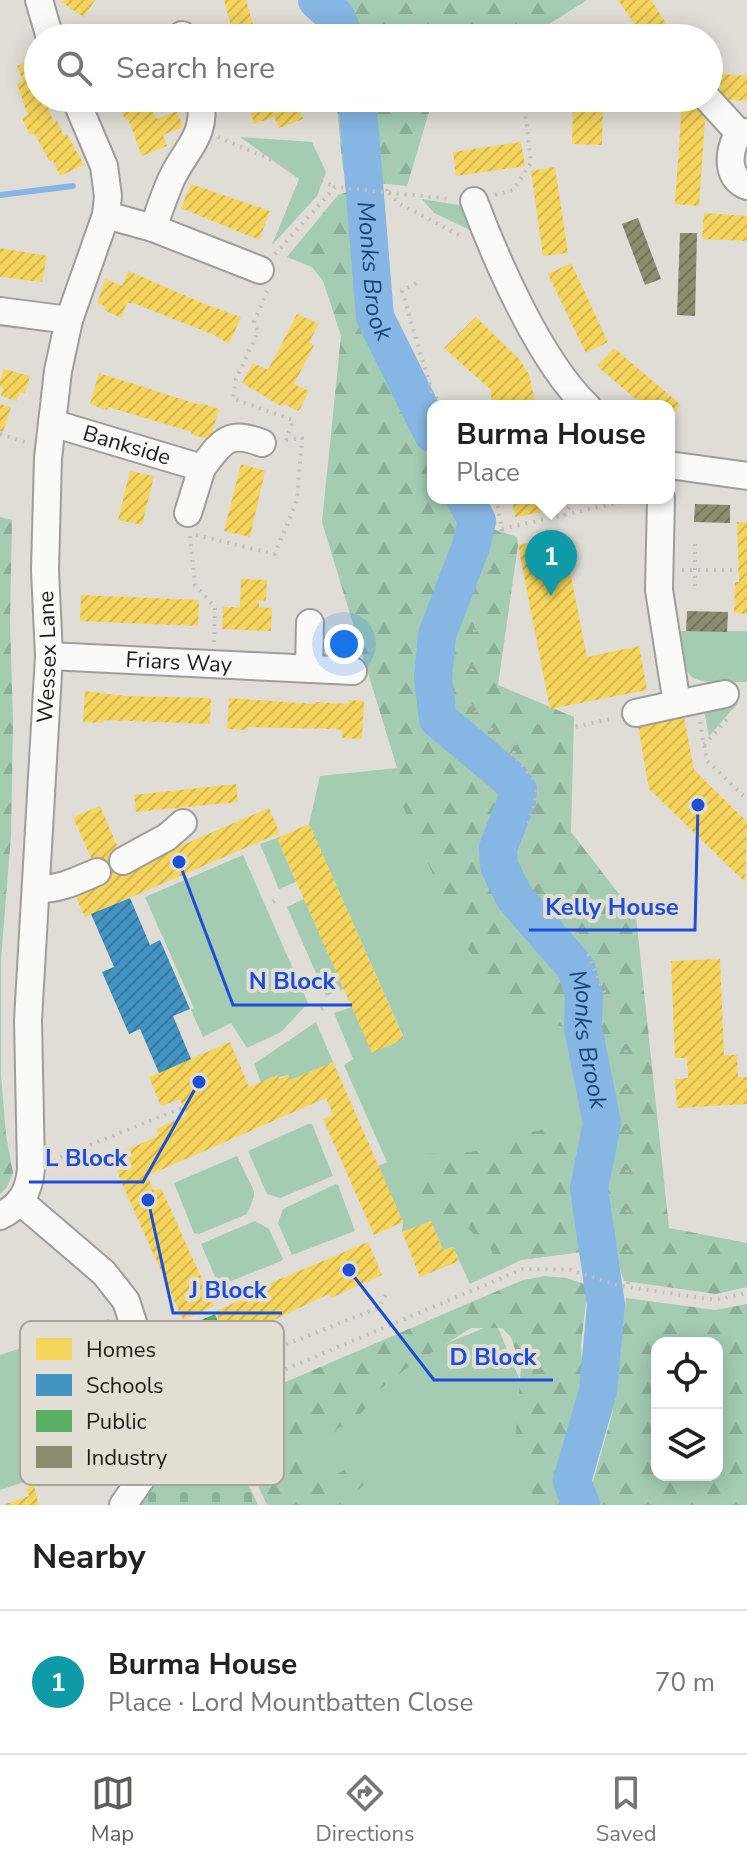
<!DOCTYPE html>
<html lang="en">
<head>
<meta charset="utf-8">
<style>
	:root { --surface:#fff; --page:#f6f6f6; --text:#222; --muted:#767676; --line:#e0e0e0; --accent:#615f5a }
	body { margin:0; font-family:"Nunito Sans",sans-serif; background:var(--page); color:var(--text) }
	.controls { position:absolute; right:24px; bottom:24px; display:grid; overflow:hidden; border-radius:16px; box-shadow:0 4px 20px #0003 }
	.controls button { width:72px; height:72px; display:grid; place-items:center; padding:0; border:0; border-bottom:2px solid var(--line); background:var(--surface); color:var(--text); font:40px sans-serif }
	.you { position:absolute; left:344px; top:644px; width:28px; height:28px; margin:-20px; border:6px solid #fff; border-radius:50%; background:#1a73e8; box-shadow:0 0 0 12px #1a73e833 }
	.badge { display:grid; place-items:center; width:52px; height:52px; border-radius:50%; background:var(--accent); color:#fff; font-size:26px; font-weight:700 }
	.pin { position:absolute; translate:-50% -66px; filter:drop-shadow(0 2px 4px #0008) }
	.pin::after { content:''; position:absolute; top:42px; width:28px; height:24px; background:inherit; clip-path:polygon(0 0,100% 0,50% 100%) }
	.popup { position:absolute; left:427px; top:400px; width:248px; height:104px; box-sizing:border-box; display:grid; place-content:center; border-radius:16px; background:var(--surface); filter:drop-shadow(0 2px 6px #0005); font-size:26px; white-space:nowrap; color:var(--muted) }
	.popup b { font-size:30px; color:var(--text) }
	.popup::after { content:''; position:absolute; left:50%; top:100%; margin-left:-16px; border:16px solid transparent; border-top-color:var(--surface) }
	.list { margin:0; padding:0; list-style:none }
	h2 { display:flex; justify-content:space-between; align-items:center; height:104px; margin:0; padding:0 32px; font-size:34px }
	h2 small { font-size:26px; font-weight:400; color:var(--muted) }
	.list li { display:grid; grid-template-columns:52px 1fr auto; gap:24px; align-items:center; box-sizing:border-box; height:144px; padding:0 32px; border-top:2px solid var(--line) }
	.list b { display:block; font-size:30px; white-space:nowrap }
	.list p { margin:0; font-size:26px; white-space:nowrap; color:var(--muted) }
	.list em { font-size:26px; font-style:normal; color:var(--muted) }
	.icon { flex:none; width:44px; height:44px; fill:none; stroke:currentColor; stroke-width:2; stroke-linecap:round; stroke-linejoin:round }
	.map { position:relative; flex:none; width:747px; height:1505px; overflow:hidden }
	.search { position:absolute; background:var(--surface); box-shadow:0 4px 20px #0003; left:24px; right:24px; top:24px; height:88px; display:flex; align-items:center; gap:20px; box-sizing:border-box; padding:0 28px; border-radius:44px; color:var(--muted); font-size:30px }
	.sheet { height:248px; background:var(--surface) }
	nav { display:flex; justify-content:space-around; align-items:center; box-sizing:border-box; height:112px; border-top:2px solid var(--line); background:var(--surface); font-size:22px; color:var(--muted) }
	nav a { display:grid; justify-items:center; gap:4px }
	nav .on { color:var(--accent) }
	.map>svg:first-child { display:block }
</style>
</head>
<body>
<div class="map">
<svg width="747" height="1505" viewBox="0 0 747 1505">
	<defs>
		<pattern id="forest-firs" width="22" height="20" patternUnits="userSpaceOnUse" patternTransform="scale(2)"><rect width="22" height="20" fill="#a3ccb3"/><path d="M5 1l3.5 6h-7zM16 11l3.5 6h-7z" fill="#8caf99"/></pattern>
		<pattern id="cemetery-stones" width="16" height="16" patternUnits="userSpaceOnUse" patternTransform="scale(2)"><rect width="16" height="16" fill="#a3ccb3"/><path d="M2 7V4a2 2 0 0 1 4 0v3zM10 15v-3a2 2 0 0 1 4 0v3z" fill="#8caf99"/></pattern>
		<pattern id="homes-hatch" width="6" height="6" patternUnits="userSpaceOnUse" patternTransform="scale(2)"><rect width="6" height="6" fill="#f6d55c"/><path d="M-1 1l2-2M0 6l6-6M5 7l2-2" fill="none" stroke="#d2b64f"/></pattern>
		<pattern id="schools-hatch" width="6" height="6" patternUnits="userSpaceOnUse" patternTransform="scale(2)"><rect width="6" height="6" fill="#4393c3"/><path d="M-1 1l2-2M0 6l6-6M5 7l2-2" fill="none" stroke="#37779d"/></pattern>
		<pattern id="public-hatch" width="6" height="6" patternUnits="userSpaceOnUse" patternTransform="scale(2)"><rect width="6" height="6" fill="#5aae61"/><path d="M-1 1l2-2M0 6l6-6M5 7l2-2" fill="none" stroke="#4a8d4f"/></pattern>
		<pattern id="industry-hatch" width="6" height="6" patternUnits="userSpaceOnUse" patternTransform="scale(2)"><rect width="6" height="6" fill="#8c8c6e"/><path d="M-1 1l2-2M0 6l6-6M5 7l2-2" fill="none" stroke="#727259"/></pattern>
	</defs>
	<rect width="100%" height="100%" fill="#e0ddd6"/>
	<!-- green -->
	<g fill="#a3ccb3">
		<polygon points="240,137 312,142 326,172 317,196 272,245 299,179"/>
		<polygon points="422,199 464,206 470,230 434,213"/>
		<path d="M 675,631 L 747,631 L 747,682 C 692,681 686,690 675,631 Z"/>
		<polygon points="738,703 709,736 704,710"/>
		<polygon points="397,768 509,790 509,798 484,852 486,869 507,906 564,974 573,999 570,1028 593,1123 582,1162 579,1207 588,1251 521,1260 470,1284 453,1247 443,1250 431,1221 402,1232 403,1222 378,1166 387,1162 344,1065 353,1059 334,1013 352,1007 404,1038 309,824 320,776"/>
		<polygon points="277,838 296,882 279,889 260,844"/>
		<polygon points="243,855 308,1003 281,1032 247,1048 231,1023 203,1037 191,1010 194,1008 145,897"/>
		<polygon points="304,899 344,989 326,996 287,907"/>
		<polygon points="316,1022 333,1062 290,1080 288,1075 261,1082 254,1064"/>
		<polygon points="308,1124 312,1124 333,1176 280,1198 267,1194 248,1151"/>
		<polygon points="237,1156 254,1191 254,1197 247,1214 199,1234 194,1233 174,1183"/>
		<polygon points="336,1184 338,1185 355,1231 292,1255 278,1223 283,1209"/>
		<polygon points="255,1221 269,1229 283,1259 281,1261 219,1286 201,1244"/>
		<polygon points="109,1319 149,1440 0,1490 0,1355"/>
		<polygon points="496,1323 572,1505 267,1505 233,1431"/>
	</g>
	<!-- forest -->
	<g fill="url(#forest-firs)" fill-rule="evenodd">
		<polygon points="317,0 587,0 527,38 325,38"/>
		<polygon points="336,98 441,98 431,105 407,186 347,180 343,170"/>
		<polygon points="347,192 350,227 358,265 361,317 433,467 433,498 448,498 461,525 461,540 449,567 431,635 426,670 433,722 476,765 509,790 509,798 484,852 486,869 507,906 564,974 573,999 570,1028 537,1022 499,988 463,943 402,804 397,768 322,522 341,336 323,281 312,267 287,257 338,195"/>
		<polygon points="0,517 12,520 10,623 13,722 11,835 1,960 1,1075 6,1135 13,1173 7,1187 0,1194"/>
		<path d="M 486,527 L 517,537 L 518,545 L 498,685 L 574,717 L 571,832 L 636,916 L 669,1228 L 747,1243 L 747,1287 L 716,1294 L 624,1281 C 615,1254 601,1215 604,1186 C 607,1165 616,1141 615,1120 C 614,1091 600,1059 596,1030 C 594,1016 596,1001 592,987 C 583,957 565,934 544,911 C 531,897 514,891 510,870 C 503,835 531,810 524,781 C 509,761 485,752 468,733 C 462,726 458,715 455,706 C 437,643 466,586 486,527 Z"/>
		<polygon points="556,1127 571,1133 582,1162 579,1207 588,1251 521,1260 498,1271 491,1249 463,1224 422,1205 421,1176 425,1154 472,1152 527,1133"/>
		<path d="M 545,1276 L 566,1278 L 588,1285 L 581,1344 L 583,1378 L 563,1464 L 575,1505 L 532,1505 L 534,1502 L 526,1465 L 515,1444 L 521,1367 L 511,1337 L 502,1328 L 471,1328 L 407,1368 L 379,1390 L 362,1412 L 349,1424 L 338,1428 L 331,1436 L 305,1435 C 304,1454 306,1471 322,1483 L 351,1466 L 364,1485 L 339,1505 L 269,1505 L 256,1466 L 248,1398 L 523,1280 Z"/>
		<path d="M 626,1298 L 715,1310 L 747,1304 L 747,1505 L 601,1505 L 592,1485 L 612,1415 ZM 657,1343 L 717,1343 L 717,1475 L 657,1475 Z"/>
	</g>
	<!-- cemetery -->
	<polygon fill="url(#cemetery-stones)" points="230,1445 258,1505 136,1505 163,1466"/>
	<!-- homes -->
	<g fill="url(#homes-hatch)">
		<polygon points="63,0 95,0 84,17 61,2"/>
		<polygon points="224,0 246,0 254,28 233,34"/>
		<polygon points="618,0 651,0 676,38 644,38"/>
		<polygon points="38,57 38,98 49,98 52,106 48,108 54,122 57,120 64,136 67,134 84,165 60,176 53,160 50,162 34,133 30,135 22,118 28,115 17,84 23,81 17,66"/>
		<polygon points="721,74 747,76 747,101 719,99"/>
		<polygon points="117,98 146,98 157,119 177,111 183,127 163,135 167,146 142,156 128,119 125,120"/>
		<polygon points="268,98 295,98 303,119 279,128 274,117 254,124 249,108 269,101"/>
		<polygon points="573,98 603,98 602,145 572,144"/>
		<polygon points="682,103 706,104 699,206 675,204"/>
		<polygon points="521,142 525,166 456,176 453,152"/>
		<polygon points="555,167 568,253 543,256 531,171"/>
		<polygon points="191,184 270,211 259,240 181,208"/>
		<polygon points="704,213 747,216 747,241 702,239"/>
		<polygon points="0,248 47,256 42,282 0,277"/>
		<polygon points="571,263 608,342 586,353 548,274"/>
		<polygon points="128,271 207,305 241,317 229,344 214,335 133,303 127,303 121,318 104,310 106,307 97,303 106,279 122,286"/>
		<polygon points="297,314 319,324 309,342 314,345 294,384 309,391 299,411 282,403 281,406 242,383 253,363 268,370"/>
		<polygon points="476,317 519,359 529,374 536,406 493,406 490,389 444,348"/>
		<polygon points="614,348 681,405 669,418 669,406 644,406 597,366"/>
		<polygon points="4,369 30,376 25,394 20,392 17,401 1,396 3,388 0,387 0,381"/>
		<polygon points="99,373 200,405 200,403 219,409 210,440 191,434 192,432 108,407 107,410 90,404"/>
		<polygon points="0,404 11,407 3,432 0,431"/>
		<polygon points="241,464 265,471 250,537 224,531"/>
		<polygon points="130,471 154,476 142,525 118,520"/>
		<polygon points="512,498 556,498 558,509 515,517"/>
		<polygon points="737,522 747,522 747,614 734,613 735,582 739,582"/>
		<polygon points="563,536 587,657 639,646 647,690 550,709 518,545"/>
		<polygon points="241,579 267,580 266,601 259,600 259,607 272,608 271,631 222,629 223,607 240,607"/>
		<polygon points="81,595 199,600 198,626 80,621"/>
		<polygon points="85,691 125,696 211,698 210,724 104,720 103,723 83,722"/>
		<polygon points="229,698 315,704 316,702 348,704 349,700 364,701 362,739 342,738 343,730 335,729 247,727 247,730 227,729"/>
		<polygon points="684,717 694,770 747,822 745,882 649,789 638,726"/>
		<polygon points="236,784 238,802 136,812 134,795"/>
		<polygon points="100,806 127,869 269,808 280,833 85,917 74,892 101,880 73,817"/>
		<polygon points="309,824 404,1039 372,1053 277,838"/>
		<polygon points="720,959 724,1055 737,1055 738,1077 747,1077 747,1104 677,1108 675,1079 688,1078 687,1058 675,1058 671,961"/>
		<polygon points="230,1042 249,1087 277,1075 279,1079 288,1075 290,1080 333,1062 403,1222 374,1235 323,1119 333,1115 326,1098 165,1168 147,1176 154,1191 161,1188 214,1306 183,1320 123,1186 112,1156 159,1136 156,1129 187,1115 180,1099 161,1106 149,1077"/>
		<polygon points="431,1221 443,1250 453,1247 459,1261 420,1277 402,1232"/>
		<polygon points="368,1242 382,1275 331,1298 329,1294 229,1341 225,1332 223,1334 216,1311 268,1288 266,1285"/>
		<polygon points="34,1486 39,1505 3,1505 29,1496 26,1488"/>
	</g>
	<!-- schools -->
	<polygon fill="url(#schools-hatch)" points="130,898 150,945 160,940 190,1009 173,1016 191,1059 159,1073 140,1029 129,1034 102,972 114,967 91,914"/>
	<!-- public -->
	<polygon fill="url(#public-hatch)" points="215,1314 224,1338 192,1352 181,1329"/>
	<!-- industry -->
	<g fill="url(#industry-hatch)">
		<polygon points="638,218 661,279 645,285 622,224"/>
		<polygon points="680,233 697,233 695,316 677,315"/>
		<polygon points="695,504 730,505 730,523 694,522"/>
		<polygon points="687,611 728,612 727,632 686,631"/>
	</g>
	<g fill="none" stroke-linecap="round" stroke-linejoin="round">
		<!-- stream -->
		<g stroke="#86b6e4" stroke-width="6">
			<polyline points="347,153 361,151"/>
			<polyline points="0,195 73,186"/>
		</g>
		<!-- river -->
		<g stroke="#86b6e4" stroke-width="38">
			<polyline points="317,0 336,17 345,38"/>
			<path id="s1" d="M 357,98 L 375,317 L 433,434"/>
			<path id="s2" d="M 465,498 L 477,521 L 471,546 L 437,635 L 433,678 L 438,719 L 510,779 L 518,790 L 517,800 L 498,848 L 499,866 L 515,898 L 576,968 L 584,995 L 583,1028 L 602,1123 L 589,1189 L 606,1305 L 598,1391 L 572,1481 L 581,1505"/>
		</g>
		<!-- minor casing -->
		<g stroke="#9f9d98" stroke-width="30">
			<g id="minor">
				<polyline points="39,0 50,38"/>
				<polyline points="182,35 183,38"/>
				<polyline points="707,98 740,134"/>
				<path d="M 747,132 L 736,138 C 728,155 727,178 747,186"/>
				<path d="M 474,201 C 497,262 540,361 587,406"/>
				<polyline points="106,215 153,228 260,270"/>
				<path d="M 153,228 C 159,212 164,196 171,180 C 185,149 208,136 200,98"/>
				<polyline points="0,311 69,320"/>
				<path id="s3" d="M 52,423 L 202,468 L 188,513"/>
				<polyline points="669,465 747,476"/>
				<path d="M 202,468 C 222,441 228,430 262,443"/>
				<polyline points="661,498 659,590 677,704 725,694"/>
				<path id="s4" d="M 49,656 L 353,671"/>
				<polyline points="309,669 310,623"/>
				<polyline points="636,713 677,704"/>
				<polyline points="123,861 167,837 183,823"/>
				<path d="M 36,889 C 59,890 76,881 97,872"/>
				<polyline points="21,1202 104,1273 126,1301 146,1362 161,1417 163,1436 156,1458 123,1505"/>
				<path id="s5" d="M 0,1216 C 21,1206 29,1191 31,1169 L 28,1020 L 49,656 L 45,570 L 48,458 L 58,371 L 69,320 L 106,215 L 108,196 L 104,166 L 75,98"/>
			</g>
		</g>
		<!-- path -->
		<g stroke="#bfbebc" stroke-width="4" stroke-dasharray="2 6" stroke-linecap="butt">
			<polyline points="411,0 414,38"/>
			<polyline points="218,137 335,187"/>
			<polyline points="387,191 393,140 411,98"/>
			<polyline points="389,193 400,204 463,237"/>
			<polyline points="495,195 513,190 531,163 525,111 532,98"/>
			<polyline points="275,254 335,187 451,199"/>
			<polyline points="416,283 402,291 432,392 442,406"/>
			<polyline points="267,291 254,322 258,332 236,379 233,399 293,420 286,440"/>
			<polyline points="0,434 28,443"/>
			<polyline points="496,498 502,529 481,596 475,628 475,663 462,690 465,699 539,785 527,830 525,851 530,871 583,942 626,1043 628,1287"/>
			<polyline points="564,516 574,498"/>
			<polyline points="502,529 639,498"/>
			<polyline points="196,535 275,554 297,500 302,438 285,440"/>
			<polyline points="190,536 195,585 215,607 214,643"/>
			<polyline points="695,544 695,590"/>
			<polyline points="682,570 739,570"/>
			<polyline points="700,722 707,761 747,799"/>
			<polyline points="704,745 729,717"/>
			<polyline points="514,753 518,719 527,717 556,731 615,718"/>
			<polyline points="273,902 278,899"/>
			<polyline points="321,1009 325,1007"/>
			<polyline points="53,1160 184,1107"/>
			<polyline points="165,1345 215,1364 239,1363 378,1308 386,1295"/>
			<polyline points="172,1369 241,1388 523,1269 570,1270 621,1286 716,1300 747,1293"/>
			<polyline points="185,1423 241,1388"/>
		</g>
		<!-- minor -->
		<use href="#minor" stroke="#fafaf9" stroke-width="26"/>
	</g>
	<g text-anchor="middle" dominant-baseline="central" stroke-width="8" stroke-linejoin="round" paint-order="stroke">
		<!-- street labels -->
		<g font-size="22" fill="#1d1b18" stroke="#e3ded3">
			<text stroke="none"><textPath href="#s3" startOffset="78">Bankside</textPath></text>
			<text stroke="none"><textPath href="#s5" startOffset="572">Wessex Lane</textPath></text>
			<text stroke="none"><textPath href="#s4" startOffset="130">Friars Way</textPath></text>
		</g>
		<!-- water labels -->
		<g font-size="24" font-style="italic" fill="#164774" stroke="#e3ded3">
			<text stroke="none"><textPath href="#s1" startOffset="174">Monks Brook</textPath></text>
			<text stroke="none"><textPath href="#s2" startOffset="620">Monks Brook</textPath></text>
		</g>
	</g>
	<!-- legend -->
	<rect x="20" y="1321" width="264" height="164" rx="12" fill="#e3ded3" stroke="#a8a49b" stroke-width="2"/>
	<rect x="36" y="1338" width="36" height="22" fill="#f6d55c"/>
	<rect x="36" y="1374" width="36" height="22" fill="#4393c3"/>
	<rect x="36" y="1410" width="36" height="22" fill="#5aae61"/>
	<rect x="36" y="1446" width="36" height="22" fill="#8c8c6e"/>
	<g font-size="22" fill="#1d1b18">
		<text x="86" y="1357">Homes</text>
		<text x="86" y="1393">Schools</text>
		<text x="86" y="1429">Public</text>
		<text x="86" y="1465">Industry</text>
	</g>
	<!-- callouts -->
	<path fill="none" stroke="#1d4ed8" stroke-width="3" d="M698 805L695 930H529M179 862L233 1005H352M199 1082L143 1182H29M148 1200L173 1313H282M349 1270L434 1380H553"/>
	<g fill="#1d4ed8" stroke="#e3ded3" stroke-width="3">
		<circle cx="698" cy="805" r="8"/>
		<circle cx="179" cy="862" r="8"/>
		<circle cx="199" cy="1082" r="8"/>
		<circle cx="148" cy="1200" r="8"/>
		<circle cx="349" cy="1270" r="8"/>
	</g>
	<g font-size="24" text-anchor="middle" font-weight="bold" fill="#1d4ed8" stroke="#e3ded3" stroke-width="8" stroke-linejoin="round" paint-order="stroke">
		<text x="612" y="915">Kelly House</text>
		<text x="292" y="989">N Block</text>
		<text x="86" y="1166">L Block</text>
		<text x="228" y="1298">J Block</text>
		<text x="493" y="1365">D Block</text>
	</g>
</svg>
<div class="controls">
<button><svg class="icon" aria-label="locate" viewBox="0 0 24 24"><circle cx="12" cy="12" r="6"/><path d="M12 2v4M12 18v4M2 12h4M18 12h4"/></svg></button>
<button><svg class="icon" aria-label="layers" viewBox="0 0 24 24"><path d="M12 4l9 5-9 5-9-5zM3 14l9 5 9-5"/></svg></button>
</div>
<div class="you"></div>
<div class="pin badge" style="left:551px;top:596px;background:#0f9aa8">1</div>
<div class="popup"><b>Burma House</b>Place</div>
<div class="search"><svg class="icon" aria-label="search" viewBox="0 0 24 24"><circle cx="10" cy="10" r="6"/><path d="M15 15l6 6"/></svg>Search here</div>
</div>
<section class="sheet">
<h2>Nearby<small></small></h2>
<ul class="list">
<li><span class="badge" style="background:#0f9aa8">1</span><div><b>Burma House</b><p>Place · Lord Mountbatten Close</p></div><em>70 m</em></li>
</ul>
</section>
<nav>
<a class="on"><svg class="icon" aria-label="map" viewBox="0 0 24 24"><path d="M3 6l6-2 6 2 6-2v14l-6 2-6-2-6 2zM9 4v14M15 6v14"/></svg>Map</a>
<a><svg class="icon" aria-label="directions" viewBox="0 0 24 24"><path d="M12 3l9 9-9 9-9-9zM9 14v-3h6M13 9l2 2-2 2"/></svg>Directions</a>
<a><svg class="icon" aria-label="saved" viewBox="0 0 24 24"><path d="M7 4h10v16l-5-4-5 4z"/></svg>Saved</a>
</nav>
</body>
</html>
